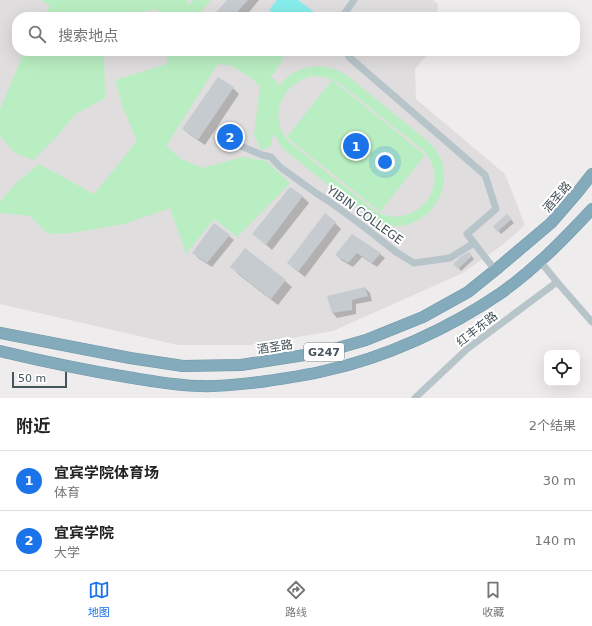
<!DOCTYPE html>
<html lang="zh">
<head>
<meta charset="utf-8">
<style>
	:root { --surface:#fff; --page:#f6f6f6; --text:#222; --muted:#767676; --line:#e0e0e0; --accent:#1a73e8 }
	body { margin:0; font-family:"DejaVu Sans","Noto Sans SC",sans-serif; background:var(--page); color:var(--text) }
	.controls { position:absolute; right:12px; bottom:12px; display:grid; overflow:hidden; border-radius:8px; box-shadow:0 4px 16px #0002 }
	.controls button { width:36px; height:36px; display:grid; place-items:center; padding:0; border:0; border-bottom:1px solid var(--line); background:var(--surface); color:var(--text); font:20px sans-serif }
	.scale { position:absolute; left:12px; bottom:10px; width:55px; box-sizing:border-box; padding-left:4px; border:2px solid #45545a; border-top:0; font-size:11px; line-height:14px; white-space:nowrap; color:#45545a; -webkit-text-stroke:3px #fff; paint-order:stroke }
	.you { position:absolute; left:385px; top:162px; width:14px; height:14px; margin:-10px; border:3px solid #fff; border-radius:50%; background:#1a73e8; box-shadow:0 0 0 6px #1a73e833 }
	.badge { display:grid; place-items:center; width:26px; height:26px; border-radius:50%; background:var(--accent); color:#fff; font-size:13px; font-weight:700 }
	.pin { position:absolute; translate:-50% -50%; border:2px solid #fff; box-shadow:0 1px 4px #0006 }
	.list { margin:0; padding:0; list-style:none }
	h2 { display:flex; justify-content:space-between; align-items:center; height:52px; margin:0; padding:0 16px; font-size:17px }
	h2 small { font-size:13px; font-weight:400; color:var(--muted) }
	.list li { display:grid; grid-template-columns:26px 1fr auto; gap:12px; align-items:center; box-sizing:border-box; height:60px; padding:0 16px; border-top:1px solid var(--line) }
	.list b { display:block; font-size:15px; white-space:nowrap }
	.list p { margin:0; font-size:13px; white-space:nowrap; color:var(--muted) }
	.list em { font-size:13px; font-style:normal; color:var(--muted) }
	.icon { flex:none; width:22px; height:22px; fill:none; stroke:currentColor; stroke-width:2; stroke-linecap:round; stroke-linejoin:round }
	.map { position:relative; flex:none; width:592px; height:398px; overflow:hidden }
	.search { position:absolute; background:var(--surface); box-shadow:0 4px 16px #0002; left:12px; right:12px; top:12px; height:44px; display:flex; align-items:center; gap:10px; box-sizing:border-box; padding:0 14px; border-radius:16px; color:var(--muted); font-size:15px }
	.sheet { height:172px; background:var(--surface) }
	nav { display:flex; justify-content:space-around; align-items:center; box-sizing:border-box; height:56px; border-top:1px solid var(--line); background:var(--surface); font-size:11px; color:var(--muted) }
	nav a { display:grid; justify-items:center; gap:2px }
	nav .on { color:var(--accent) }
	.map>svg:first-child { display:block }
</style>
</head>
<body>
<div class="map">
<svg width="592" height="398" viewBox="0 0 592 398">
	<rect width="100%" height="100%" fill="#efeced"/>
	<!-- education -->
	<polygon fill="#e0dddf" points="0,0 433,0 438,4 437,17 17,17 17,51 430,51 415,69 416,99 505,174 525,225 505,243 463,273 333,331 249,345 178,345 0,304"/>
	<!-- green -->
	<g fill="#b9eec2" fill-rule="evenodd">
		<polygon points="41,0 187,0 188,6 193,0 211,0 198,15 198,17 163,17 156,9 118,17 43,17 50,6"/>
		<polygon points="24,51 104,51 105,98 74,115 59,134 33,160 15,153 0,136 0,109 17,69"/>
		<path d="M 168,51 L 232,51 L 242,57 L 246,51 L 273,51 L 284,58 L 271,77 L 278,83 L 277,88 C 295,64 324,59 349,77 L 430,143 C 470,185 417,250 368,217 L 287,152 L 281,146 L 273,133 L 271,146 L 261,150 L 254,135 L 260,86 L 247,75 L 231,66 L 218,64 L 166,146 L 181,159 L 203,168 L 242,157 L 266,161 L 290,183 L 237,237 L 214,219 L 186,254 L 170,208 L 124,224 L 71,233 L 48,234 L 30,216 L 0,213 L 0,202 L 14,185 L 39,164 L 94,194 L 137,141 L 123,108 L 115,80 L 167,64 ZM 312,76 L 325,77 L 338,82 L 424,151 C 453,185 417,231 376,212 L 288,141 C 268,116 281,84 312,76 Z"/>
		<polygon points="332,80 425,155 380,212 287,137"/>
	</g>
	<!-- water -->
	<polygon fill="#86eceb" points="277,0 298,0 321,17 278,17 269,10"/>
	<!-- shadow -->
	<g fill="#0003">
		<polygon points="228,0 259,0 245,17 214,17"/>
		<polygon points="233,88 239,94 205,145 190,135 183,129"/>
		<polygon points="290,188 303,197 309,203 272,250 254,234"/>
		<polygon points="507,215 514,223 501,234 495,227"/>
		<polygon points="335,223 341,229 305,277 295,269"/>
		<polygon points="229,236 234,240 212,267 198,258 194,253"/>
		<polygon points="352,236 380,254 385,258 377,267 362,257 353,267 341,260 337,255"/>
		<polygon points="469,253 474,259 461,271 455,264"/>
		<polygon points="232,267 285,281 292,287 278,305 238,274"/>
		<polygon points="365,288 370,293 372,301 356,304 356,314 337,318 333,313"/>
	</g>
	<!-- building -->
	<g fill="#c6cbcf">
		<polygon points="227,0 248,0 233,17 212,17"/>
		<polygon points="218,77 234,87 198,140 182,129"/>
		<polygon points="290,187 303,196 266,245 252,234"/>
		<polygon points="325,213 336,222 298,272 287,263"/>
		<polygon points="507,214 512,219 497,232 493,226"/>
		<polygon points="214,223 230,235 207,263 192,253"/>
		<polygon points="352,234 381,253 372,263 357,253 348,263 335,255"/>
		<polygon points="245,248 286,280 271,299 230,267"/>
		<polygon points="469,252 472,256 458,269 453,264 460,257"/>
		<polygon points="365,287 368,296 352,300 352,310 332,313 327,296"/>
	</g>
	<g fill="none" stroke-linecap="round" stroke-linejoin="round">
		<!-- highway casing -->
		<g stroke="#6e96a8" stroke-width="12">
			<g id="highway">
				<polyline points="0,333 130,358 183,366 241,365 324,352 366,340 423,317 468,292 499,267 551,223 577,193 592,174"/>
				<path d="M 0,351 C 42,361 85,370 127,377 C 152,381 177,386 201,386 C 221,387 241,384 260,382 C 281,379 303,376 324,371 C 385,358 450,328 501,293 C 535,269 564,239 592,209"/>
			</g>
		</g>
		<!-- minor -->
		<g stroke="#b7c5ca" stroke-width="7">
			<polyline points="342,17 354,0"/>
			<polyline points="347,51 349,57 485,175 496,209 467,234 474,243"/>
			<polyline points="225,130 236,144 262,155 271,157 280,167 316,193 327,200 359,223 396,252 414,263 450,258 474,243 495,270"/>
			<polyline points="540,261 557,282 592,322"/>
			<polyline points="415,398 467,349 557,282"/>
		</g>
		<!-- highway -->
		<use href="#highway" stroke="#83abbc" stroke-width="11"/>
	</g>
	<g text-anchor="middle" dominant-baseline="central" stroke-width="4" stroke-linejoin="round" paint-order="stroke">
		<!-- shield labels -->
		<rect fill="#fff" stroke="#7d878c" stroke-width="1" x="304" y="343" width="40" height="18" rx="3"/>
		<g font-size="11" font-weight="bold" fill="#45545a">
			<text x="324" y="352">G247</text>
		</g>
		<!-- street labels -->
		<g font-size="12" fill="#45545a" stroke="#fff">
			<text transform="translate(557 197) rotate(-49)">酒圣路</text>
			<text transform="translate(365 215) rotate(36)">YIBIN COLLEGE</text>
			<text transform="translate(477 329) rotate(-38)">红丰东路</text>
			<text transform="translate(275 347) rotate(-9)">酒圣路</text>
		</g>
	</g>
</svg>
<div class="controls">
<button><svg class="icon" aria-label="locate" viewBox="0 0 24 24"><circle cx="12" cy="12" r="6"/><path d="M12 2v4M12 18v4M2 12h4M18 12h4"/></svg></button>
</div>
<div class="scale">50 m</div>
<div class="you"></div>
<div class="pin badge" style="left:356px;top:146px">1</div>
<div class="pin badge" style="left:230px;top:137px">2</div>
<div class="search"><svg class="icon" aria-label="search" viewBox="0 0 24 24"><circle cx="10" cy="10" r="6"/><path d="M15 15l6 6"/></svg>搜索地点</div>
</div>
<section class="sheet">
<h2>附近<small>2个结果</small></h2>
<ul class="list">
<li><span class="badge">1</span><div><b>宜宾学院体育场</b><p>体育</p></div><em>30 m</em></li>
<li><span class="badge">2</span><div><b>宜宾学院</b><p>大学</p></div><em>140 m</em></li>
</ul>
</section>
<nav>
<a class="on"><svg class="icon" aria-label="map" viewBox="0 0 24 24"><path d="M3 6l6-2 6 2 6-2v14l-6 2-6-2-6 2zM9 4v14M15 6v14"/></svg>地图</a>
<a><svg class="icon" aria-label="directions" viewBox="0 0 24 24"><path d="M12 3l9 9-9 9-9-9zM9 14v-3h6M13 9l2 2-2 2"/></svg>路线</a>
<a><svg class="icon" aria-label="saved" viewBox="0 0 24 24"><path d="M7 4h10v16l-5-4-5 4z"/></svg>收藏</a>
</nav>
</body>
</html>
